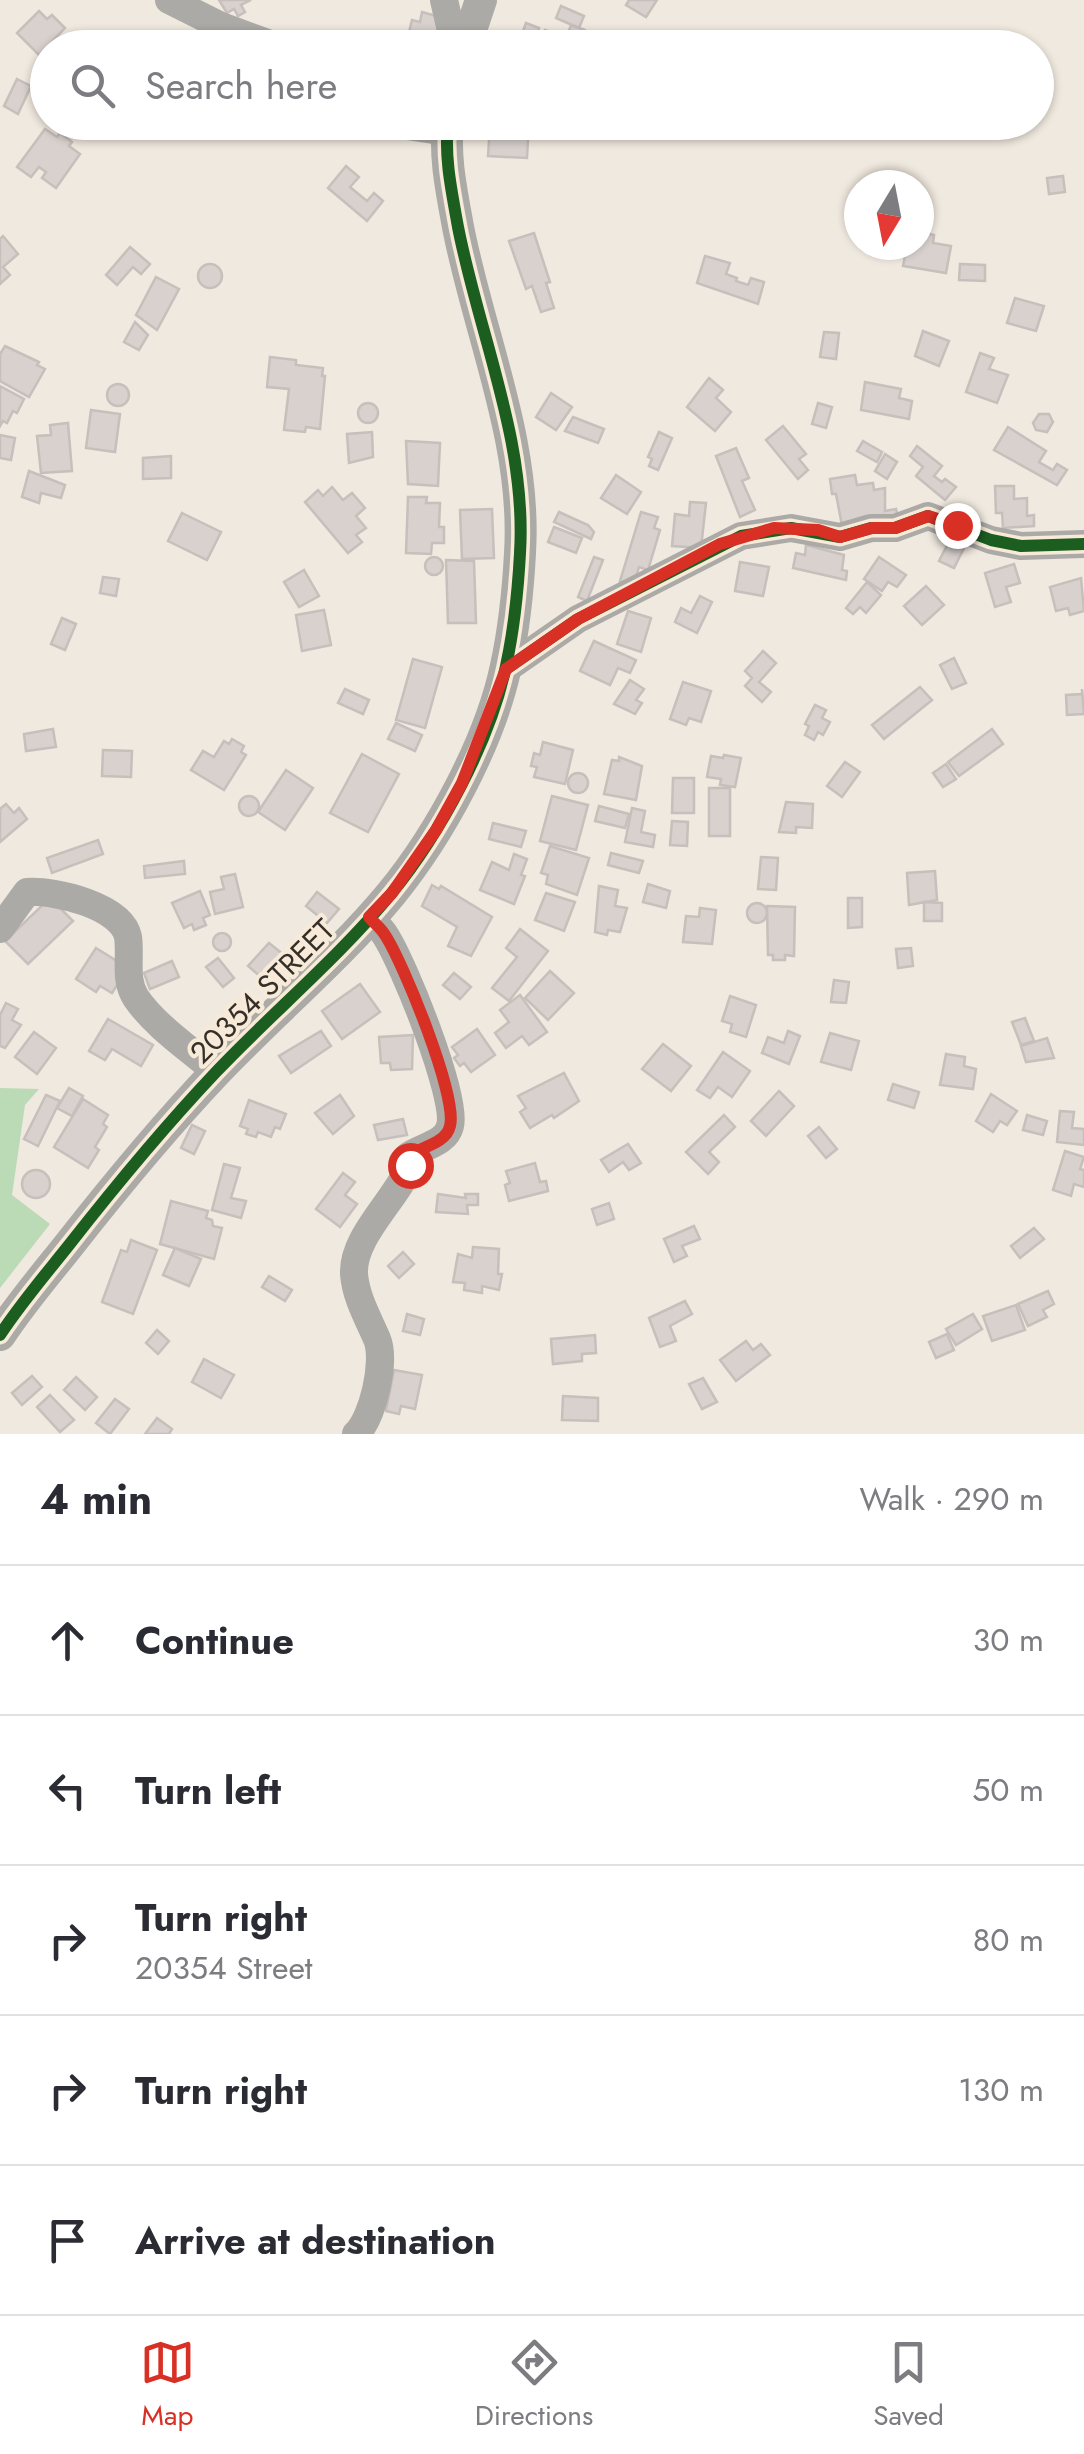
<!DOCTYPE html>
<html lang="en">
<head>
<meta charset="utf-8">
<style>
	:root { --surface:#fff; --page:#f7f7f7; --text:#2b2b33; --muted:#7c7c81; --line:#e1e1e2; --accent:#d93025 }
	body { margin:0; font-family:Jost,sans-serif; background:var(--page); color:var(--text) }
	.compass { position:absolute; left:844px; top:170px; width:90px; height:90px; border-radius:50%; background:var(--surface); box-shadow:0 2px 8px #0004; rotate:190deg }
	.stop { position:absolute; width:30px; height:30px; margin:-22px; border:8px solid #d93025; border-radius:50%; background:#fff }
	.stop.end { background:#d93025; border-color:#fff; box-shadow:0 2px 10px #0008 }
	.list { margin:0; padding:0; list-style:none }
	h2 { display:flex; justify-content:space-between; align-items:center; height:130px; margin:0; padding:0 40px; font-size:42px }
	h2 small { font-size:32px; font-weight:400; color:var(--muted) }
	.list li { display:grid; grid-template-columns:65px 1fr auto; gap:30px; align-items:center; box-sizing:border-box; height:150px; padding:0 40px; border-top:2px solid var(--line) }
	.list b { display:block; font-size:38px; white-space:nowrap }
	.list p { margin:0; font-size:32px; white-space:nowrap; color:var(--muted) }
	.list em { font-size:32px; font-style:normal; color:var(--muted) }
	.icon { flex:none; width:55px; height:55px; fill:none; stroke:currentColor; stroke-width:2; stroke-linecap:round; stroke-linejoin:round }
	.map { position:relative; flex:none; width:1084px; height:1434px; overflow:hidden }
	.search { position:absolute; background:var(--surface); box-shadow:0 2px 8px #0004; left:30px; right:30px; top:30px; height:110px; display:flex; align-items:center; gap:25px; box-sizing:border-box; padding:0 35px; border-radius:55px; color:var(--muted); font-size:38px }
	.sheet { height:880px; background:var(--surface) }
	nav { display:flex; justify-content:space-around; align-items:center; box-sizing:border-box; height:140px; border-top:2px solid var(--line); background:var(--surface); font-size:28px; color:var(--muted) }
	nav a { display:grid; justify-items:center; gap:5px }
	nav .on { color:var(--accent) }
	.map>svg:first-child { display:block }
</style>
</head>
<body>
<div class="map">
<svg width="1084" height="1434" viewBox="0 0 1084 1434">
	<rect width="100%" height="100%" fill="#f0e9df"/>
	<!-- forest -->
	<polygon fill="#badbb5" points="0,1088 39,1089 25,1105 12,1195 50,1224 0,1288"/>
	<!-- building -->
	<g fill="#d8d1ce" stroke="#c6bfbc" stroke-width="2.5">
		<polygon points="219,0 251,0 241,5 245,12 238,16 234,9 227,13"/>
		<polygon points="629,0 657,0 646,17 626,5"/>
		<polygon points="561,6 584,16 579,28 556,18"/>
		<polygon points="39,11 47,19 52,15 65,28 39,55 17,33"/>
		<polygon points="422,12 440,17 444,27 438,48 405,48 412,20 420,22"/>
		<polygon points="526,23 539,28 532,48 517,48"/>
		<polygon points="571,25 585,30 579,48 563,47"/>
		<polygon points="545,30 562,36 558,48 538,48"/>
		<polygon points="17,79 31,86 18,114 4,106"/>
		<polygon points="507,122 529,122 527,158 488,156 490,125 506,125"/>
		<polygon points="45,129 57,137 60,133 72,142 69,146 80,154 56,188 42,178 46,172 39,167 31,177 17,167"/>
		<polygon points="346,166 359,177 350,187 367,201 374,193 383,201 367,221 328,188"/>
		<polygon points="1063,176 1065,192 1049,194 1047,178"/>
		<polygon points="920,232 934,235 933,243 951,246 946,273 903,266 907,245 919,245"/>
		<polygon points="534,233 550,282 546,283 554,308 541,312 532,286 526,289 509,241"/>
		<polygon points="3,236 18,254 3,267 10,275 0,284 0,239"/>
		<polygon points="130,247 150,264 141,274 133,267 117,285 106,275"/>
		<polygon points="705,256 730,263 726,274 737,278 736,281 748,285 751,278 764,282 758,304 697,283"/>
		<polygon points="960,264 985,265 985,281 959,280"/>
		<circle cx="210" cy="276" r="12"/>
		<polygon points="156,277 179,289 157,330 136,315"/>
		<polygon points="1015,298 1044,306 1036,331 1007,323"/>
		<polygon points="135,322 148,335 139,350 124,342"/>
		<polygon points="923,331 949,341 939,366 915,356"/>
		<polygon points="824,332 839,333 836,359 820,357"/>
		<polygon points="5,346 39,362 37,365 45,369 29,397 0,381 0,354"/>
		<polygon points="980,353 994,358 989,369 1008,375 997,403 966,392"/>
		<polygon points="270,357 296,360 296,365 323,368 322,376 325,376 320,429 306,427 305,432 284,430 289,389 267,387"/>
		<polygon points="709,378 723,390 716,398 731,412 715,431 687,407"/>
		<polygon points="865,382 901,389 899,398 912,401 909,419 861,410"/>
		<circle cx="118" cy="395" r="11"/>
		<polygon points="0,386 24,399 17,413 13,411 7,423 3,421 0,426"/>
		<polygon points="551,393 572,407 556,430 536,417"/>
		<circle cx="368" cy="413" r="10"/>
		<polygon points="818,403 832,407 826,428 812,424"/>
		<polygon points="91,410 120,414 115,452 86,448"/>
		<polygon points="1039,414 1049,414 1053,422 1047,432 1036,430 1033,423"/>
		<polygon points="573,417 604,429 598,443 565,431"/>
		<polygon points="68,423 72,471 41,473 37,436 51,435 50,425"/>
		<polygon points="783,426 806,454 799,459 808,470 798,479 766,440"/>
		<polygon points="1008,427 1046,451 1039,462 1053,470 1057,464 1067,470 1057,485 994,450"/>
		<polygon points="372,432 373,457 349,463 347,434"/>
		<polygon points="659,432 672,438 658,470 649,466 652,459 648,457"/>
		<polygon points="0,435 15,438 11,460 0,458"/>
		<polygon points="406,441 440,443 438,486 408,484"/>
		<polygon points="863,441 882,452 877,462 857,451"/>
		<polygon points="917,446 942,466 934,476 942,482 945,479 956,487 945,500 916,476 923,467 910,456"/>
		<polygon points="736,448 749,478 742,481 755,510 740,517 716,456"/>
		<polygon points="885,454 897,462 887,479 875,471"/>
		<polygon points="171,456 171,478 143,479 143,458"/>
		<polygon points="29,471 65,485 61,498 41,493 39,503 22,497"/>
		<polygon points="616,475 641,492 627,514 601,498"/>
		<polygon points="855,475 857,485 873,483 874,490 885,488 885,511 896,509 898,517 843,531 836,494 832,494 830,479"/>
		<polygon points="995,486 1014,486 1014,499 1027,498 1027,516 1034,515 1034,526 1003,528 1002,513 996,513"/>
		<polygon points="332,487 343,500 352,493 365,508 356,516 366,528 356,535 362,542 348,553 305,502 318,490 323,496"/>
		<polygon points="408,497 427,497 426,503 440,503 439,527 444,527 444,543 432,543 431,554 406,553"/>
		<polygon points="690,502 706,503 701,548 672,546 675,514 689,516"/>
		<polygon points="492,509 494,558 462,559 460,510"/>
		<polygon points="559,512 588,525 594,532 591,539 554,522"/>
		<polygon points="641,512 658,517 654,528 660,530 648,570 639,567 634,584 620,581"/>
		<polygon points="182,513 221,532 207,560 168,541"/>
		<polygon points="554,527 582,538 576,553 548,542"/>
		<polygon points="952,536 966,544 954,568 939,561"/>
		<polygon points="806,545 844,555 842,570 847,571 846,580 793,568 796,553 805,555"/>
		<circle cx="434" cy="566" r="9"/>
		<polygon points="594,557 603,560 587,601 578,597"/>
		<polygon points="879,557 906,575 897,587 888,582 882,591 864,579"/>
		<polygon points="446,560 474,561 476,623 448,623"/>
		<polygon points="740,562 769,567 763,596 735,591"/>
		<polygon points="1014,564 1020,583 1006,587 1011,602 995,607 985,573"/>
		<polygon points="304,570 319,596 299,607 284,582"/>
		<polygon points="103,577 119,579 116,596 100,593"/>
		<polygon points="1081,578 1084,611 1070,615 1068,608 1056,611 1050,587"/>
		<polygon points="867,582 881,595 866,613 860,607 853,614 846,608"/>
		<polygon points="926,586 944,605 922,625 904,606"/>
		<polygon points="700,596 712,602 697,633 675,622 681,608 691,613"/>
		<polygon points="324,610 331,645 302,651 296,615"/>
		<polygon points="628,611 651,618 641,652 617,644"/>
		<polygon points="62,618 76,624 65,650 51,644"/>
		<polygon points="594,641 636,660 630,673 618,668 610,685 580,671"/>
		<polygon points="763,651 776,663 759,682 771,692 762,702 745,686 752,678 745,671"/>
		<polygon points="954,658 966,683 952,689 940,665"/>
		<polygon points="413,659 442,667 425,728 396,720"/>
		<polygon points="630,680 644,689 636,700 642,703 635,714 614,704"/>
		<polygon points="683,682 711,691 701,722 689,718 686,725 670,719"/>
		<polygon points="920,687 932,700 884,739 872,725"/>
		<polygon points="345,689 369,700 363,714 338,703"/>
		<polygon points="1082,689 1084,714 1067,715 1066,695 1082,694"/>
		<polygon points="815,705 826,710 822,718 830,722 823,735 818,732 814,740 805,735 809,726 805,724"/>
		<polygon points="396,723 422,735 415,751 388,739"/>
		<polygon points="53,729 56,747 26,751 24,734"/>
		<polygon points="992,729 1003,744 959,776 948,762"/>
		<polygon points="232,739 244,746 241,752 246,755 224,790 191,770 203,751 214,757 224,741 229,744"/>
		<polygon points="543,742 573,750 565,784 534,777 537,767 531,766 534,753 540,755"/>
		<polygon points="103,750 132,751 131,777 102,776"/>
		<polygon points="362,754 399,774 368,832 330,813"/>
		<polygon points="724,755 741,758 735,787 720,785 721,779 707,777 711,756 723,758"/>
		<polygon points="619,757 642,766 636,800 604,794 612,760 619,761"/>
		<polygon points="845,762 860,772 842,797 827,786"/>
		<polygon points="946,764 956,779 943,787 933,773"/>
		<polygon points="286,770 313,788 285,830 258,812"/>
		<circle cx="578" cy="783" r="10"/>
		<polygon points="673,778 694,778 694,813 672,813"/>
		<rect x="709" y="788" width="21" height="48"/>
		<circle cx="249" cy="806" r="10"/>
		<polygon points="552,796 588,805 576,850 540,841"/>
		<polygon points="786,802 813,804 812,828 796,827 796,833 779,832"/>
		<polygon points="6,804 14,813 19,808 27,819 0,842 0,809"/>
		<polygon points="599,806 629,814 625,828 595,821"/>
		<polygon points="632,808 645,811 641,832 655,835 653,847 625,842"/>
		<polygon points="672,821 688,822 687,846 670,845"/>
		<polygon points="493,823 526,831 521,847 489,839"/>
		<polygon points="98,840 103,854 52,873 47,858"/>
		<polygon points="550,846 589,858 577,895 546,884 548,875 541,873"/>
		<polygon points="611,853 643,861 639,873 608,865"/>
		<polygon points="514,854 527,859 521,875 525,876 514,904 480,890 492,862 509,870"/>
		<polygon points="761,857 778,858 776,890 758,889"/>
		<polygon points="184,861 185,874 145,878 144,866"/>
		<polygon points="935,871 937,900 909,905 907,873"/>
		<polygon points="235,874 243,907 215,914 210,892 224,889 221,877"/>
		<polygon points="648,884 670,891 666,908 643,902"/>
		<polygon points="432,885 439,889 441,886 492,917 471,956 448,946 457,927 422,906"/>
		<polygon points="599,886 618,890 615,906 627,908 620,932 608,930 607,935 595,932"/>
		<polygon points="200,891 210,915 203,918 206,925 194,930 192,924 184,928 172,903"/>
		<polygon points="317,892 339,909 327,923 306,906"/>
		<polygon points="546,893 575,902 564,931 535,920"/>
		<polygon points="50,898 73,921 28,964 5,941"/>
		<polygon points="848,898 862,898 862,927 848,928"/>
		<polygon points="924,902 942,903 942,921 924,921"/>
		<circle cx="757" cy="913" r="10"/>
		<polygon points="767,906 795,907 794,956 785,955 785,960 773,960 773,955 768,955"/>
		<polygon points="700,908 716,910 712,944 683,942 686,916 699,917"/>
		<polygon points="520,929 548,951 509,1001 492,988 517,957 506,948"/>
		<circle cx="222" cy="942" r="9"/>
		<polygon points="269,943 284,955 263,979 248,966"/>
		<polygon points="96,948 128,968 112,993 100,986 96,992 76,979"/>
		<polygon points="911,948 913,966 898,968 896,949"/>
		<polygon points="218,958 234,978 223,987 206,967"/>
		<polygon points="172,961 179,977 150,989 144,973"/>
		<polygon points="550,971 574,993 548,1020 525,998"/>
		<polygon points="454,973 471,987 460,999 443,985"/>
		<polygon points="834,980 849,982 846,1003 831,1002"/>
		<polygon points="360,984 380,1012 342,1039 322,1011"/>
		<polygon points="520,995 547,1032 529,1045 522,1036 506,1048 495,1033 509,1022 500,1010"/>
		<polygon points="730,996 756,1005 746,1037 730,1032 732,1024 722,1021"/>
		<polygon points="6,1003 18,1009 12,1020 21,1025 5,1048 0,1046 0,1015"/>
		<polygon points="1025,1018 1034,1041 1021,1045 1012,1022"/>
		<polygon points="108,1019 153,1045 141,1066 112,1049 105,1060 89,1051"/>
		<polygon points="477,1029 495,1055 471,1072 464,1063 460,1066 454,1058 458,1055 452,1047"/>
		<polygon points="321,1031 331,1046 291,1073 279,1056"/>
		<polygon points="788,1031 800,1036 789,1064 762,1053 768,1037 784,1043"/>
		<polygon points="34,1032 56,1048 37,1074 15,1057"/>
		<polygon points="830,1033 859,1041 851,1070 821,1062"/>
		<polygon points="413,1035 412,1069 391,1070 390,1063 381,1063 379,1037"/>
		<polygon points="1047,1038 1054,1058 1026,1062 1021,1046"/>
		<polygon points="663,1044 691,1066 671,1091 642,1069"/>
		<polygon points="723,1052 750,1071 732,1097 718,1087 710,1098 697,1090"/>
		<polygon points="946,1054 965,1057 964,1066 976,1069 973,1089 940,1085"/>
		<polygon points="564,1073 579,1101 554,1118 552,1115 530,1128 520,1112 526,1108 518,1096"/>
		<polygon points="893,1084 919,1092 914,1108 888,1100"/>
		<polygon points="69,1088 83,1096 72,1116 57,1108"/>
		<polygon points="779,1091 794,1106 766,1136 751,1121"/>
		<polygon points="991,1094 1017,1111 1007,1125 1000,1121 993,1132 976,1121"/>
		<polygon points="46,1095 60,1101 38,1146 24,1139"/>
		<polygon points="340,1095 354,1116 333,1134 315,1113"/>
		<polygon points="83,1099 108,1115 103,1124 107,1127 95,1147 99,1150 88,1168 54,1147"/>
		<polygon points="249,1100 286,1114 280,1129 275,1127 271,1137 258,1132 256,1137 246,1134 248,1129 240,1126"/>
		<polygon points="1060,1111 1074,1112 1072,1128 1084,1129 1084,1145 1057,1142"/>
		<polygon points="724,1115 735,1127 709,1152 719,1162 708,1174 686,1152"/>
		<polygon points="1027,1115 1047,1121 1043,1135 1023,1130"/>
		<polygon points="403,1119 407,1135 378,1140 374,1125"/>
		<polygon points="192,1125 205,1131 194,1154 181,1148"/>
		<polygon points="819,1127 837,1149 826,1158 808,1136"/>
		<polygon points="628,1144 641,1163 629,1170 623,1162 609,1172 601,1160"/>
		<polygon points="1065,1151 1084,1157 1080,1169 1084,1170 1084,1187 1074,1184 1071,1196 1053,1190"/>
		<polygon points="535,1163 540,1182 546,1181 548,1191 509,1201 505,1185 510,1183 506,1171"/>
		<polygon points="224,1164 240,1168 231,1198 246,1201 241,1218 212,1210"/>
		<circle cx="36" cy="1184" r="14"/>
		<polygon points="343,1173 355,1182 345,1195 357,1204 340,1227 316,1209"/>
		<polygon points="438,1194 466,1198 465,1194 478,1194 478,1205 467,1205 468,1214 436,1212"/>
		<polygon points="171,1201 208,1211 206,1218 212,1220 213,1226 222,1228 214,1259 160,1244"/>
		<polygon points="609,1203 614,1219 597,1225 592,1209"/>
		<polygon points="694,1226 700,1239 682,1246 687,1256 674,1262 664,1239"/>
		<polygon points="1034,1228 1044,1239 1020,1258 1011,1246"/>
		<polygon points="131,1240 157,1250 133,1314 102,1302 121,1250 127,1252"/>
		<polygon points="473,1247 499,1249 498,1274 502,1274 499,1290 482,1286 482,1293 464,1290 465,1283 453,1282 458,1254 472,1258"/>
		<polygon points="175,1248 201,1259 189,1286 163,1275"/>
		<polygon points="403,1252 414,1264 399,1278 388,1266"/>
		<polygon points="269,1276 292,1290 285,1301 262,1287"/>
		<polygon points="1048,1291 1054,1304 1043,1310 1047,1317 1028,1326 1018,1304"/>
		<polygon points="685,1301 692,1314 670,1326 676,1341 660,1347 649,1318"/>
		<polygon points="1016,1305 1025,1330 992,1341 983,1316"/>
		<polygon points="407,1314 424,1319 420,1335 403,1331"/>
		<polygon points="973,1314 982,1329 956,1345 946,1329"/>
		<polygon points="157,1330 169,1341 158,1354 146,1343"/>
		<polygon points="947,1334 954,1350 936,1358 929,1342"/>
		<polygon points="595,1335 596,1353 582,1354 582,1361 553,1364 551,1339"/>
		<polygon points="746,1341 753,1350 761,1344 770,1355 736,1381 720,1360"/>
		<polygon points="204,1359 234,1375 221,1398 192,1382"/>
		<polygon points="394,1370 422,1375 415,1409 401,1406 399,1414 386,1411"/>
		<polygon points="32,1376 42,1387 22,1405 12,1393"/>
		<polygon points="76,1377 97,1397 85,1410 64,1390"/>
		<polygon points="703,1378 717,1402 702,1409 689,1384"/>
		<polygon points="50,1395 74,1420 60,1432 37,1407"/>
		<polygon points="563,1396 598,1398 598,1421 562,1420"/>
		<polygon points="115,1399 129,1409 110,1434 96,1423"/>
		<polygon points="157,1418 172,1429 169,1434 145,1434"/>
	</g>
	<g fill="none" stroke-linecap="round" stroke-linejoin="round">
		<!-- minor -->
		<g stroke="#acaaa6" stroke-width="28">
			<polyline points="169,0 221,26 281,48"/>
			<polyline points="444,0 455,48"/>
			<polyline points="380,122 447,132"/>
			<polyline points="506,669 578,619 741,536 791,528 840,537 871,528 895,528 928,516 991,540 1021,546 1084,544"/>
			<path d="M 0,929 L 27,892 C 55,890 122,906 128,937 C 131,958 124,980 136,998 C 156,1027 190,1049 216,1072"/>
			<path d="M 356,1434 C 373,1418 386,1361 377,1339 C 368,1318 356,1298 354,1274 C 352,1236 398,1198 410,1165 L 407,1157 C 420,1147 446,1144 450,1126 C 458,1098 403,962 385,935 C 381,928 374,923 369,917"/>
		</g>
		<!-- tertiary -->
		<g stroke="#acaaa6" stroke-width="32">
			<polyline points="465,48 481,0"/>
			<path d="M 0,1335 C 21,1303 46,1274 69,1245 C 116,1185 164,1127 216,1072 C 273,1012 338,958 391,894 C 440,834 490,742 506,666 C 514,629 518,591 520,553 C 527,441 479,335 458,227 C 452,193 444,158 448,122"/>
		</g>
		<!-- cycleway casing -->
		<g stroke="#f7ead8" stroke-width="19">
			<g id="cycleway">
				<polyline points="506,669 578,619 741,536 791,528 840,537 871,528 895,528 928,516 991,540 1021,546 1084,544"/>
				<path d="M 0,1335 C 21,1303 46,1274 69,1245 C 116,1185 164,1127 216,1072 C 273,1012 338,958 391,894 C 440,834 490,742 506,666 C 514,629 518,591 520,553 C 527,441 479,335 458,227 C 452,193 444,158 448,122"/>
			</g>
		</g>
		<!-- cycleway -->
		<use href="#cycleway" stroke="#1b5e20" stroke-width="12"/>
	</g>
	<g fill="none" stroke-linecap="round" stroke-linejoin="round">
		<!-- route -->
		<path stroke="#d93025" stroke-width="12" d="M 410,1165 L 407,1157 C 420,1147 446,1144 450,1126 C 458,1097 403,962 385,935 C 381,928 374,923 369,917 L 392,893 L 436,830 L 462,783 L 506,669 L 578,619 L 720,544 L 774,528 L 818,530 L 840,537 L 872,528 L 895,528 L 928,516 L 957,525"/>
	</g>
	<g text-anchor="middle" dominant-baseline="central" stroke-width="8" stroke-linejoin="round" paint-order="stroke">
		<!-- street labels -->
		<g font-size="30" fill="#342f28" stroke="#f7ead8">
			<text transform="translate(262 991) rotate(-45)">20354 STREET</text>
		</g>
	</g>
</svg>
<svg class="compass" viewBox="-18 -18 36 36"><path d="M0-13l5 13h-10z" fill="#e53935"/><path d="M0 13l5-13h-10z" fill="#7c7c81"/></svg>
<div class="stop" style="left:410px;top:1165px"></div>
<div class="stop end" style="left:957px;top:525px"></div>
<div class="search"><svg class="icon" aria-label="search" viewBox="0 0 24 24"><circle cx="10" cy="10" r="6"/><path d="M15 15l6 6"/></svg>Search here</div>
</div>
<section class="sheet">
<h2>4 min<small>Walk · 290 m</small></h2>
<ul class="list">
<li><svg class="icon" aria-label="ahead" viewBox="0 0 24 24"><path d="M12 20V5M6 11l6-6 6 6"/></svg><div><b>Continue</b></div><em>30 m</em></li>
<li><svg class="icon" aria-label="left" viewBox="0 0 24 24"><path d="M17 20v-9H6M10 6l-5 5 5 5"/></svg><div><b>Turn left</b></div><em>50 m</em></li>
<li><svg class="icon" aria-label="right" viewBox="0 0 24 24"><path d="M7 20v-9h11M14 6l5 5-5 5"/></svg><div><b>Turn right</b><p>20354 Street</p></div><em>80 m</em></li>
<li><svg class="icon" aria-label="right" viewBox="0 0 24 24"><path d="M7 20v-9h11M14 6l5 5-5 5"/></svg><div><b>Turn right</b></div><em>130 m</em></li>
<li><svg class="icon" aria-label="arrive" viewBox="0 0 24 24"><path d="M6 21V4h12l-3 4 3 4H6"/></svg><div><b>Arrive at destination</b></div></li>
</ul>
</section>
<nav>
<a class="on"><svg class="icon" aria-label="map" viewBox="0 0 24 24"><path d="M3 6l6-2 6 2 6-2v14l-6 2-6-2-6 2zM9 4v14M15 6v14"/></svg>Map</a>
<a><svg class="icon" aria-label="directions" viewBox="0 0 24 24"><path d="M12 3l9 9-9 9-9-9zM9 14v-3h6M13 9l2 2-2 2"/></svg>Directions</a>
<a><svg class="icon" aria-label="saved" viewBox="0 0 24 24"><path d="M7 4h10v16l-5-4-5 4z"/></svg>Saved</a>
</nav>
</body>
</html>
